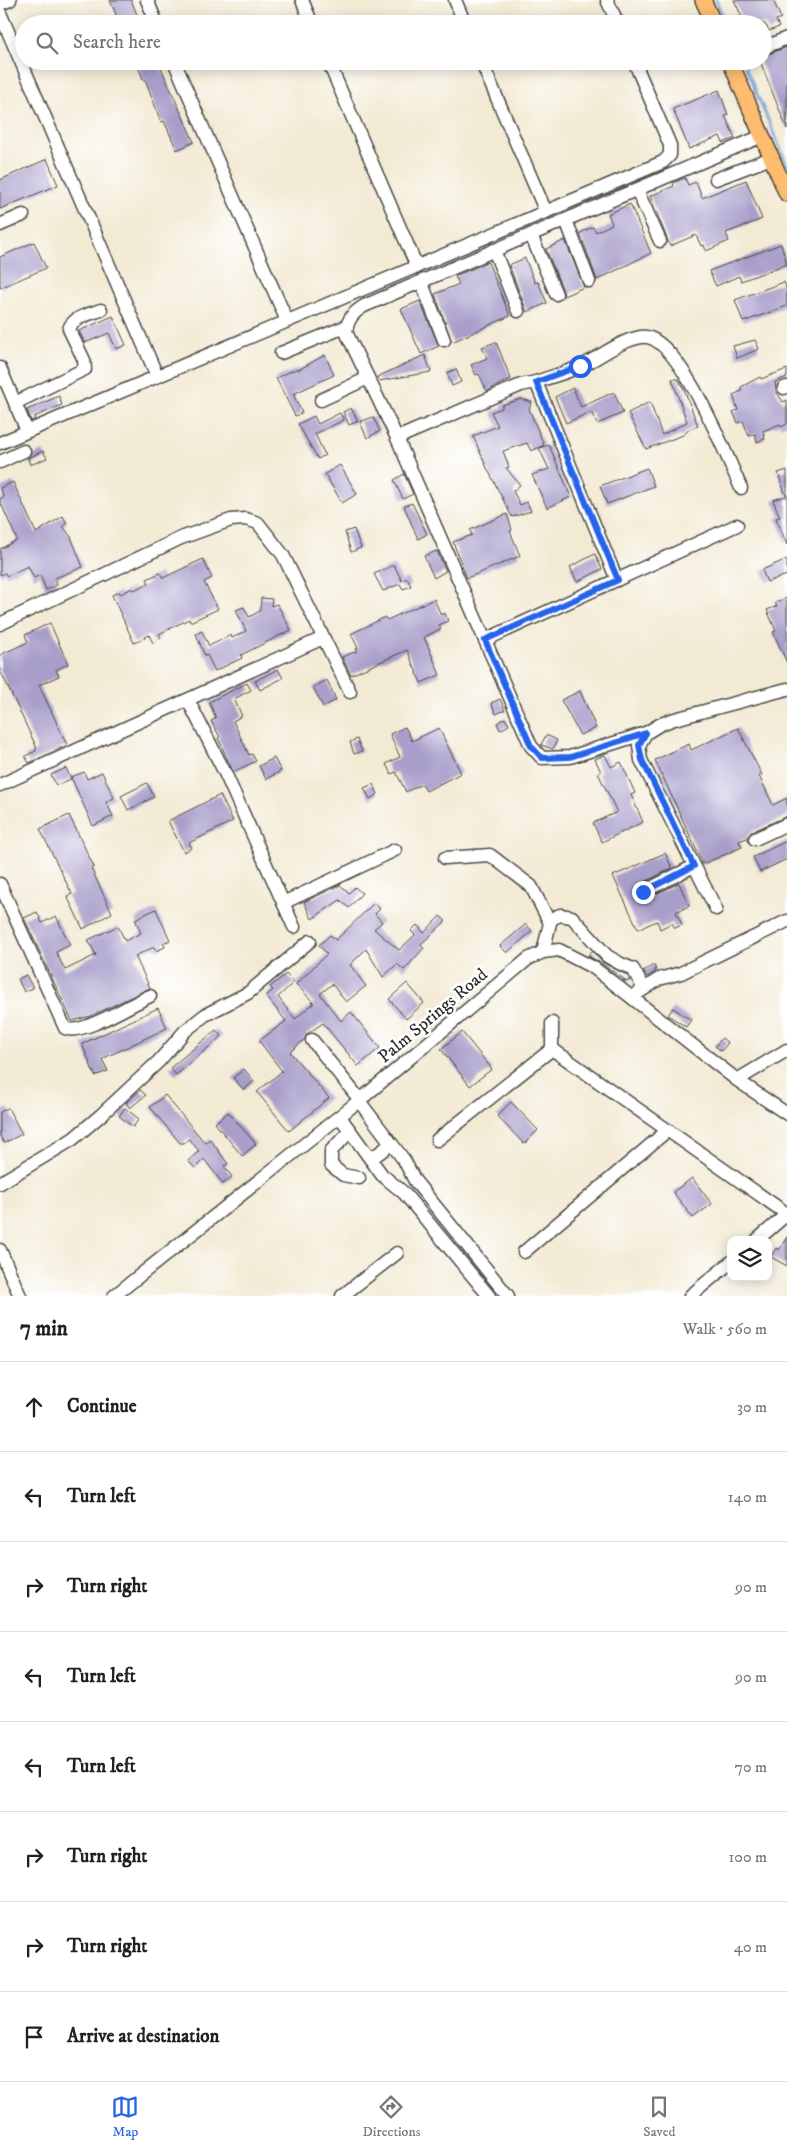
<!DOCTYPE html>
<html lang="en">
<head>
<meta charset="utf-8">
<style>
	:root { --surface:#fff; --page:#f6f6f6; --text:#202124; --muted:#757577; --line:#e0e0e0; --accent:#2563eb }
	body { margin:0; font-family:"IM FELL DW Pica",serif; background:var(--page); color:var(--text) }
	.controls { position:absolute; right:15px; bottom:15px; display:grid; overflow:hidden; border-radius:10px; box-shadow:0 2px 12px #0003 }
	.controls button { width:45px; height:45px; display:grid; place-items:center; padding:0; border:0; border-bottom:1px solid var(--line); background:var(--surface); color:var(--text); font:25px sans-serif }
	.stop { position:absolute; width:15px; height:15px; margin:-11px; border:4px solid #2563eb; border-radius:50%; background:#fff }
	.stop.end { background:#2563eb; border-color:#fff; box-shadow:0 1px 5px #0008 }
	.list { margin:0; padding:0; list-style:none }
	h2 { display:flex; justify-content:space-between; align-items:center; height:65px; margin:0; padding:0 20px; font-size:21px }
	h2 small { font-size:16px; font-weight:400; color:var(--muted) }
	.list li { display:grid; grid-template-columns:32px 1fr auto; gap:15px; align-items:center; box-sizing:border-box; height:90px; padding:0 20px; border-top:1px solid var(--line) }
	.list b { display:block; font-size:19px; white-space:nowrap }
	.list em { font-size:16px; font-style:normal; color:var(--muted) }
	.icon { flex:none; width:28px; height:28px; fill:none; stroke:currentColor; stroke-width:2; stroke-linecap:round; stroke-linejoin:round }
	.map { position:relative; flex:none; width:787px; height:1296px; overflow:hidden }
	.search { position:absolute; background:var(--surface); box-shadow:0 2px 12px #0003; left:15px; right:15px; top:15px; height:55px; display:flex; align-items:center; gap:12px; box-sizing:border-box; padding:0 18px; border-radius:28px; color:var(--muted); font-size:19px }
	.sheet { height:785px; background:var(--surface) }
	nav { display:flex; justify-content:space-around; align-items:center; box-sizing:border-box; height:70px; border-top:1px solid var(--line); background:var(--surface); font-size:14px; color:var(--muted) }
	nav a { display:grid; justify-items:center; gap:2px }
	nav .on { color:var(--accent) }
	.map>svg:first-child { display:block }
</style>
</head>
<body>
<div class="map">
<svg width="787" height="1296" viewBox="0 0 787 1296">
	<rect width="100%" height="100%" fill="#fff"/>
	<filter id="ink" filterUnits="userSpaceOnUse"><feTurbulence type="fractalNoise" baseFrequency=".02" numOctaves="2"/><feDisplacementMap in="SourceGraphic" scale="10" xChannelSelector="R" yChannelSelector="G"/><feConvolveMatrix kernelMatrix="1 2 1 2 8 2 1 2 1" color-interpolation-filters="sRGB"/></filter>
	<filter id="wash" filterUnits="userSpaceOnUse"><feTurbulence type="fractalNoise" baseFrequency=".0096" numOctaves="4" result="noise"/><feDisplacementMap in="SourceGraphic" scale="20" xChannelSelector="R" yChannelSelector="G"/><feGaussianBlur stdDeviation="1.12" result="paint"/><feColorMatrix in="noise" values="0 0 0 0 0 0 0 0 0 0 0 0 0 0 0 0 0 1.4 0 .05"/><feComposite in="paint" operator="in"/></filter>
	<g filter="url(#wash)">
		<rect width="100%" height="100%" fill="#f3ead4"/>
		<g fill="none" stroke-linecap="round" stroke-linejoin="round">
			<!-- stream -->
			<g stroke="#679dd4" stroke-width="3">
				<polyline points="716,0 727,24"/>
				<polyline points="743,61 787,165"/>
			</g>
		</g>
		<g id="blocks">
			<!-- building -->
			<g fill="#a89eca">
				<polygon points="110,0 131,0 141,24 120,24"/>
				<polygon points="734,0 773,0 781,18 776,20 779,27 769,31 765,24 725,24 742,17"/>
				<polygon points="787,47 787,129 760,61 763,61 763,56"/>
				<polygon points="136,61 158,61 194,142 177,150 164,121 161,122 145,79 143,79"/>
				<polygon points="719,90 728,115 725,116 735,138 723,143 720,136 689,149 673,109"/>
				<polygon points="47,159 58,185 0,209 0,180"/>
				<polygon points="685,178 688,185 696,182 702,198 746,180 762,219 726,233 729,241 706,251 704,245 701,246 696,235 670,246 650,196 674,186 673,183"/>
				<polygon points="630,204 651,253 597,280 580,233 593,227 596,232 612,224 608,214"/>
				<polygon points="565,240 584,287 564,296 563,291 546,249"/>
				<polygon points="34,242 46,268 0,288 0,257"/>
				<polygon points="781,244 787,264 741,281 739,276 716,286 709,271"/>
				<polygon points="525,258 535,283 538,282 547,303 527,312 509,265"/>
				<polygon points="488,262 510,316 452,342 435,294 459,284 455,276"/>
				<polygon points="784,282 787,290 787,306 743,322 735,300"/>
				<polygon points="420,301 439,346 421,354 401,309"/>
				<polygon points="113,316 126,345 116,349 109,333 85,343 79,331"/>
				<polygon points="755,340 759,349 737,358 733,346"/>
				<polygon points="496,342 511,379 487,391 479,374 476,375 471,365 487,358 482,347"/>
				<polygon points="325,355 334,375 293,394 302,413 295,416 276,378 298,368 298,370"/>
				<polygon points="425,355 431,372 379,381 377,377"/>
				<polygon points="456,369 461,382 452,386 447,373"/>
				<polygon points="787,369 787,377 775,382 776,391 783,402 787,400 787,424 781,427 780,424 763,431 765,439 757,442 755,434 749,436 743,421 738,423 733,412 738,410 733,395 742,391 741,387 760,377 761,379"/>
				<polygon points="678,379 684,389 698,426 690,429 683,435 646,449 628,413 650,402 662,435 687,422 672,379"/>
				<polygon points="573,388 581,407 614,392 623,413 597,424 591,412 566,423 555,397"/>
				<polygon points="59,396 62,405 34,417 35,419 31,421 27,410"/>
				<polygon points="521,399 532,402 529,409 544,445 531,451 527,443 503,451 509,467 506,468 520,485 513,491 520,505 527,502 531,511 512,517 487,468 473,436 498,426 491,412 502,408 502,405"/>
				<polygon points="351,408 358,421 349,425 343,412"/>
				<polygon points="340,413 344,420 315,434 325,455 318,459 298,424 314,416 318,424"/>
				<polygon points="373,417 380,431 367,438 360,422"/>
				<polygon points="549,445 571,497 547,508 532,475 549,469 539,448"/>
				<polygon points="43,451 47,458 30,465 28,458"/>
				<polygon points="340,465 357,494 342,503 325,474"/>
				<polygon points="647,468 654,486 607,504 600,486"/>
				<polygon points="787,470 787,545 776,518 780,517 773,500 786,496 778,473"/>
				<polygon points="404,474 413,494 403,499 394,480"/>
				<polygon points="13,482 36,533 63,516 67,523 63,526 71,537 83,567 55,578 57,585 46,590 40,575 34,578 28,566 7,576 5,573 0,575 0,549 17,540 0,501 0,499 4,497 0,488"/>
				<polygon points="412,503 427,534 418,539 404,506"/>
				<polygon points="507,514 512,530 510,531 520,556 467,578 453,542 472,535 470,530"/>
				<polygon points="354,529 361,548 351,552 345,532"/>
				<polygon points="437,551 446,571 434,578 424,556"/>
				<polygon points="595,554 602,569 577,582 570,567"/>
				<polygon points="203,559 212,578 204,582 218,609 190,622 189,619 159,634 161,638 153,643 149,635 134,643 112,595 119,592 121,594 132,588 134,590 149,583 147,579 160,573 163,578"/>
				<polygon points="787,559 787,575 767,582 762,570"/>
				<polygon points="394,565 402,581 407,578 411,586 403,589 400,584 383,591 374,574"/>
				<polygon points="261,598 272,599 271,606 277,604 291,630 241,655 242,658 215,671 207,655 205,656 196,634 202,631 209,646 231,635 232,638 246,631 236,610 244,607 249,617 260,611"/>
				<polygon points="787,598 787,663 773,632 776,631 767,610 777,606 775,603"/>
				<polygon points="434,599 441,615 445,613 448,621 439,625 441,629 424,637 440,675 421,683 407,650 351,675 342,657 357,651 356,649 358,648 351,634 385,617 387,620"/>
				<polygon points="50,623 68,664 56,670 59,676 39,685 67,745 29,763 25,756 36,751 36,746 0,670 0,655 28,642 25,635"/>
				<polygon points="278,669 283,678 260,690 255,681"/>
				<polygon points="327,680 336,700 323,707 313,687"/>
				<polygon points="247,683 251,690 234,699 242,716 233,721 249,755 252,754 256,761 233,772 218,738 220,737 211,721 216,718 209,702"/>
				<polygon points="580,691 596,728 580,735 561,700"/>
				<polygon points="500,699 505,710 496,714 491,703"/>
				<polygon points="505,718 509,725 500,730 497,723"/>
				<polygon points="405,727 412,741 439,728 461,773 426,791 422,784 406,792 396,772 391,774 386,764 400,757 390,734"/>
				<polygon points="738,728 762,775 759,776 773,805 787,798 787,816 751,832 747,838 739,841 742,847 703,864 655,760 689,744 691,750"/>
				<polygon points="546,735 557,740 553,749 541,745"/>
				<polygon points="357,739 362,751 354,754 350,742"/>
				<polygon points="605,755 611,767 621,762 635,793 631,795 643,822 602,842 593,823 617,812 598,773 601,772 595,759"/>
				<polygon points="274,758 281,771 266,779 259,766"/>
				<polygon points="66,768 71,779 56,785 51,775"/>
				<polygon points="84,772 87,779 102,772 114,798 106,802 113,816 93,826 71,777"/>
				<polygon points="147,783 154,797 128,810 121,796"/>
				<polygon points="373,784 378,794 370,799 364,788"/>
				<polygon points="220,795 233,821 189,843 192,848 184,852 168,821"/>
				<polygon points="69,815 94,867 91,868 112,913 83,929 67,896 72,894 40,829"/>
				<polygon points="787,841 787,859 760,872 753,857"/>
				<polygon points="665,853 672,868 639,885 636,888 636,895 639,899 646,899 679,883 689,906 676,912 682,925 675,928 672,923 660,929 657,921 638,929 613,876"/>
				<polygon points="340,885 349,893 355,887 362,893 349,908 340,900 312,919 304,902"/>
				<polygon points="374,903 380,909 375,914 382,922 374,929 399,950 415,935 411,931 417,925 424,933 440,916 446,921 420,945 424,948 404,970 397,964 383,977 366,949 350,965 366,986 346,1002 332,984 320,994 341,1021 351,1012 380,1048 358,1066 323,1023 307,1034 304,1040 290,1052 329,1098 289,1131 257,1092 282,1071 259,1041 286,1021 266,996 273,990 270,987 286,974 294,982 278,997 295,1019 314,1003 296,984 327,954 319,945 330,935 336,940"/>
				<polygon points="156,909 170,940 163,943 165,947 156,951 154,947 135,956 150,988 91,1016 72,1021 24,918 37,912 42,923 56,916 70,945 56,952 65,970 96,955 88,940 118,926 125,941 141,933 135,919"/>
				<polygon points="526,924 532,931 507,953 500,946"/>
				<polygon points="592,951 603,963 627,975 630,981 623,981 625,980 599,962 588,956"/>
				<polygon points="654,965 656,971 647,977 643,971"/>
				<polygon points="26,975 33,988 24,992 18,979"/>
				<polygon points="407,983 424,1003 406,1019 389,999"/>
				<polygon points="158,1008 167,1028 102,1059 108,1071 95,1076 82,1044"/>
				<polygon points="673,1008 691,1020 686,1027 668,1015"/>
				<polygon points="216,1030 222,1036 176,1075 170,1068"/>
				<polygon points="462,1032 492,1069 470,1086 441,1049"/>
				<polygon points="722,1038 728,1043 721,1051 715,1046"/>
				<polygon points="244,1069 254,1081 244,1090 233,1078"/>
				<polygon points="140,1090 146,1095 130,1108 126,1103"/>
				<polygon points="165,1095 205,1143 210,1139 228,1164 224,1166 232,1177 223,1184 204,1159 195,1168 188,1161 199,1151 189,1139 184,1143 180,1143 150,1107"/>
				<polygon points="511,1102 538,1130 524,1144 497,1116"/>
				<polygon points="8,1108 22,1134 4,1143 0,1136 0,1112"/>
				<polygon points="125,1108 139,1119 133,1127 119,1116"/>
				<polygon points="228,1112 256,1144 242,1156 215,1123"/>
				<polygon points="692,1178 712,1204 693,1218 673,1192"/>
				<polygon points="787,1237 787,1266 771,1257 776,1248 779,1250"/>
			</g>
		</g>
	</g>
	<g filter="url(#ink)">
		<use href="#blocks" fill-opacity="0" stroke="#494844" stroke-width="1"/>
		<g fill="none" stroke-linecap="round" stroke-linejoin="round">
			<!-- minor casing -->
			<g stroke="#494844" stroke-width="15">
				<g id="minor">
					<polyline points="147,0 157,24"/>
					<polyline points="302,0 312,24"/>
					<polyline points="455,0 465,24"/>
					<polyline points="607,0 618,24"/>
					<polyline points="0,4 10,0"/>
					<polyline points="0,13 157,376"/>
					<polyline points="763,48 787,38"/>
					<polyline points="174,61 287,321"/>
					<polyline points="328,61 417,267"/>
					<polyline points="481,61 546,212"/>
					<polyline points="716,179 771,158"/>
					<polyline points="637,190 660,241"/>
					<polyline points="566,220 589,281"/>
					<polyline points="0,225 23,215"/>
					<polyline points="531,235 556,294"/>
					<polyline points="494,250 518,311"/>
					<polyline points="421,281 444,340"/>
					<polyline points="281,353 347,326"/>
					<polyline points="0,368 27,431"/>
					<path d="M 536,382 C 550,377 565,373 579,367 C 600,358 618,341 641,337 C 677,330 728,459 741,488"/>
					<polyline points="784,388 787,387"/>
					<polyline points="321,400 368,378"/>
					<path d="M 15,403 L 85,369 L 84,360 L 69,329 C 73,317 90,314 101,310"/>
					<polyline points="397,438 521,385 536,382 617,580"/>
					<polyline points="0,443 663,162 670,155 670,145 634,61"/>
					<polyline points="0,462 24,451"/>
					<polyline points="0,624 181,538 231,520 246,519 258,523 283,555 350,692"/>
					<polyline points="485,640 737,525"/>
					<polyline points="188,700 226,775 294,927"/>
					<path d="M 646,733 L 570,757 L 542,758 L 531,746 L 397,438 L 346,332 C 348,318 353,313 364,306 L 762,136"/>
					<polyline points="0,785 323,638"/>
					<polyline points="755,839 787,824"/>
					<polyline points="445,858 490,855 531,886 550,923 543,952"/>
					<path d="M 0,884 L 65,1028 C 80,1037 133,1003 150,996"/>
					<polyline points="643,892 694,866"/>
					<polyline points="283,903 395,850"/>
					<polyline points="716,909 641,760 639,745 646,733 659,725 671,720 787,689"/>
					<polyline points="549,920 560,915 572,917 607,956 621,964 633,969 644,989"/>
					<polyline points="632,997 659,979 681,973 787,921"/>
					<polyline points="312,1040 360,1100"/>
					<polyline points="552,1049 787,1214"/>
					<polyline points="737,1080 787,1050"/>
					<polyline points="359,1101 404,1160 415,1181 508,1296"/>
					<polyline points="340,1117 382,1175 404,1193 489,1296"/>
					<polyline points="350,1131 331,1151 331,1165 343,1175 359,1178"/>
					<polyline points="437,1140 552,1049 552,1023"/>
					<polyline points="371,1159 391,1144"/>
					<polyline points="0,1183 73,1139 101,1115 159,1061 185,1031 205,1015 248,993 310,941"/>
					<polyline points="757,1240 787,1214"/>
					<polyline points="0,1250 20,1296"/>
					<polyline points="524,1252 668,1130"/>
					<polyline points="114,1296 360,1100 528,959 543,952 559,950 594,968 737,1080 787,1114"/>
					<polyline points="342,1296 397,1253"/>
					<polyline points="690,1296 731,1262"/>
				</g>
			</g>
			<!-- major casing -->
			<g stroke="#494844" stroke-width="18">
				<g id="major">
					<polyline points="703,0 714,24"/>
					<polyline points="730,61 787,194"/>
				</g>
			</g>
			<!-- minor -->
			<use href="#minor" stroke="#fff" stroke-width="12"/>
			<!-- major -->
			<use href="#major" stroke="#fdbc70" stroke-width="15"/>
		</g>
	</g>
	<g fill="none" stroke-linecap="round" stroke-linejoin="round" filter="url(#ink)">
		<!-- route -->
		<polyline stroke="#2563eb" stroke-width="6" points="580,366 536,382 618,580 485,640 531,746 542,758 570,757 646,733 639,745 642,760 694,866 643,892"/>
	</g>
	<g text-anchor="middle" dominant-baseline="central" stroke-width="5" stroke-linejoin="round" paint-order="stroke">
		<!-- street labels -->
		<g font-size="18" fill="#2b2b2b" stroke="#fff">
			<text transform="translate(433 1016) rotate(-40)">Palm Springs Road</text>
		</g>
	</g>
</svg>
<div class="controls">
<button><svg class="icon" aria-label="layers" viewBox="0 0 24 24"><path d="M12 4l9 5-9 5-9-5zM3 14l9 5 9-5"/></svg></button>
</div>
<div class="stop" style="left:580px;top:366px"></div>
<div class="stop end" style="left:643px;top:892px"></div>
<div class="search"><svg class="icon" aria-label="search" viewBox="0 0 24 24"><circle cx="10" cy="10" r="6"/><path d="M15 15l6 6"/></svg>Search here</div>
</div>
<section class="sheet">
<h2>7 min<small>Walk · 560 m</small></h2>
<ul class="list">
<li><svg class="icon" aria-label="ahead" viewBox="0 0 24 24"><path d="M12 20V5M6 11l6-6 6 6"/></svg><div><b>Continue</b></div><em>30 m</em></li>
<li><svg class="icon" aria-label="left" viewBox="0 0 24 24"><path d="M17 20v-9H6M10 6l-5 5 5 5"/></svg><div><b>Turn left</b></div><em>140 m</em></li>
<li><svg class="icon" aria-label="right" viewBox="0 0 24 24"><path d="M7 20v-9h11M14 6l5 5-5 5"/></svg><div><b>Turn right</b></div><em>90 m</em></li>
<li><svg class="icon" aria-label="left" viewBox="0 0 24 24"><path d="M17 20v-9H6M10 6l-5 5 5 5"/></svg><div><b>Turn left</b></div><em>90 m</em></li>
<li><svg class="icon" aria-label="left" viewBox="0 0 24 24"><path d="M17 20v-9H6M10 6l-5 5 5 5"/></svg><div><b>Turn left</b></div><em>70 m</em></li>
<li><svg class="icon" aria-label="right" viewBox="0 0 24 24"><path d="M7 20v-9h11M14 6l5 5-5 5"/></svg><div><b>Turn right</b></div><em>100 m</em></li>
<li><svg class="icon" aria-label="right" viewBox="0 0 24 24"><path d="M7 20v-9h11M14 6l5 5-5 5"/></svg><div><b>Turn right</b></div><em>40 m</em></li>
<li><svg class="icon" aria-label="arrive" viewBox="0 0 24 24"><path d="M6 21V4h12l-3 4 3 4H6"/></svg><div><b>Arrive at destination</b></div></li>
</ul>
</section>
<nav>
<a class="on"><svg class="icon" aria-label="map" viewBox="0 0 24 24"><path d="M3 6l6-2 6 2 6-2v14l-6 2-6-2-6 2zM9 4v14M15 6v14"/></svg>Map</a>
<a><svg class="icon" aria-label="directions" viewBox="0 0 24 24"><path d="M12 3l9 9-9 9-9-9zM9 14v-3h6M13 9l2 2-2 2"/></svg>Directions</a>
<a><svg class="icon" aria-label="saved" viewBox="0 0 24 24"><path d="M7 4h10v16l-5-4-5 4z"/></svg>Saved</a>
</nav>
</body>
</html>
